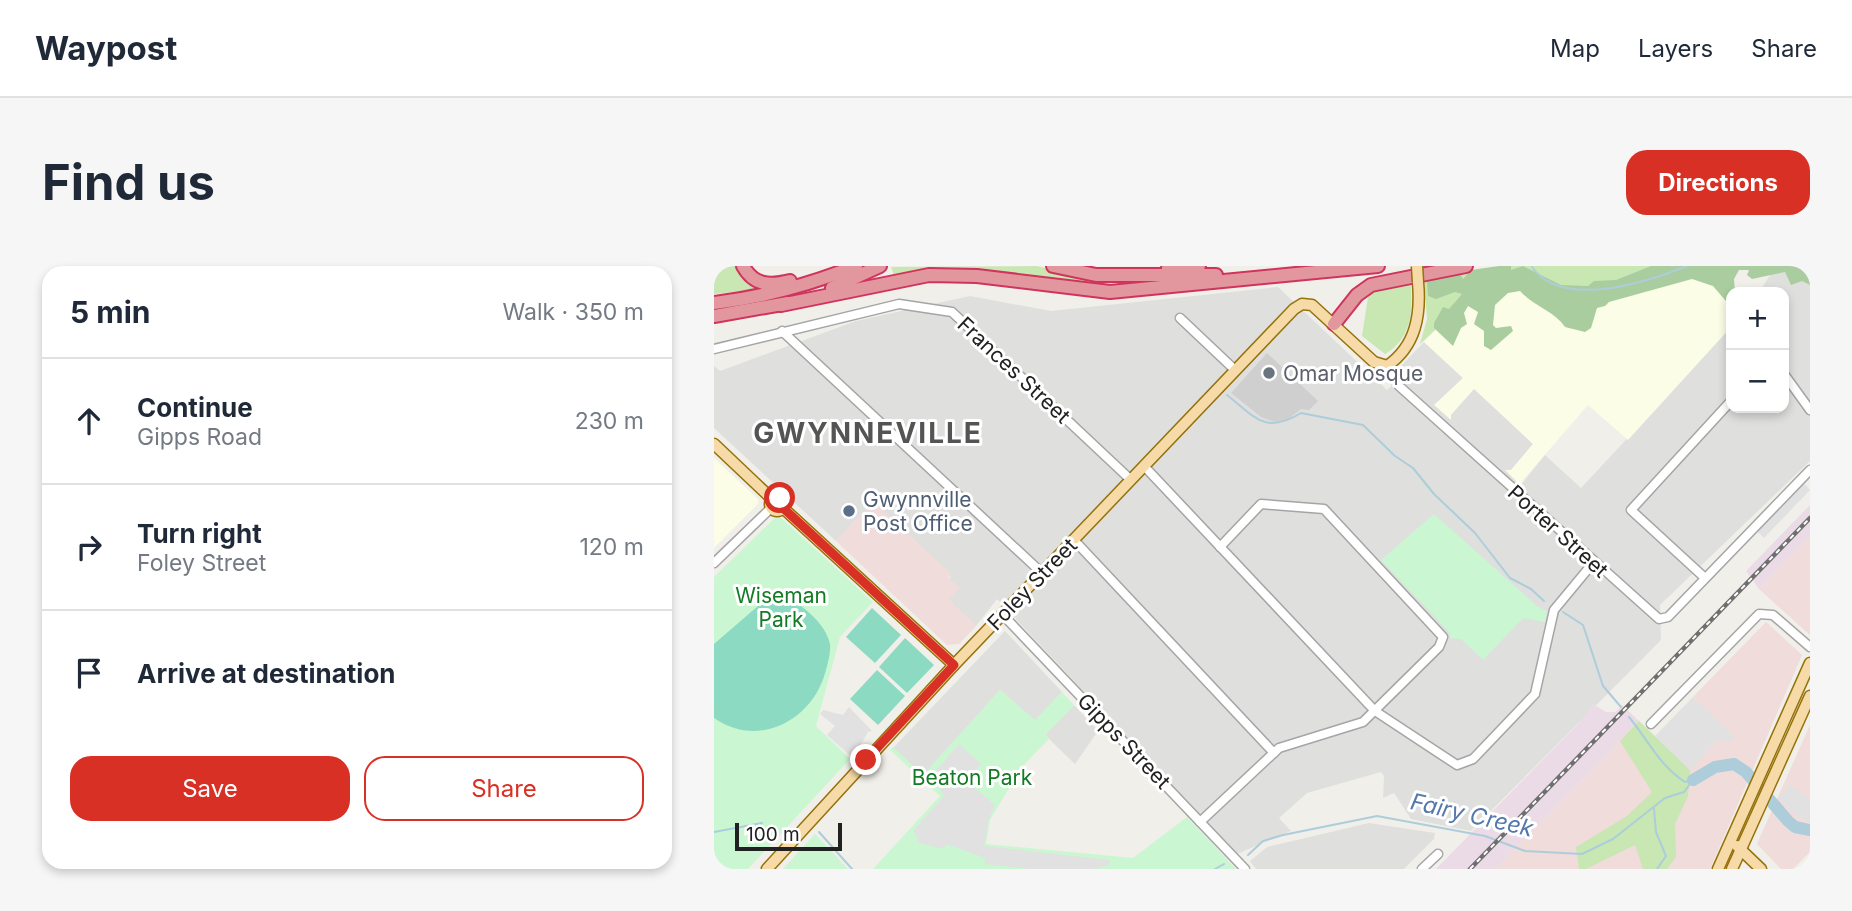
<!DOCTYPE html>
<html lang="en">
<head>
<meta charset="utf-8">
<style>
	:root { --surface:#fff; --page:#f6f6f7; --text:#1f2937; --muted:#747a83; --line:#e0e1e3; --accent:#d93025 }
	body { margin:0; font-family:Inter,sans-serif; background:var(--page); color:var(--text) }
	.controls { position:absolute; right:21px; top:21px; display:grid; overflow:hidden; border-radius:14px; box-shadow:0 4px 10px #0003 }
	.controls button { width:63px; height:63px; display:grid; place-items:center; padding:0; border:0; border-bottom:2px solid var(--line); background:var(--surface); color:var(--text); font:35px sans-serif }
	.scale { position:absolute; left:21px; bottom:18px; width:107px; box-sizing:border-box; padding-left:7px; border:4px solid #212121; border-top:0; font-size:19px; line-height:24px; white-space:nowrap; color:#212121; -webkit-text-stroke:5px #fff; paint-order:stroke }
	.stop { position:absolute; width:21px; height:21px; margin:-16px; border:5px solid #d93025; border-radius:50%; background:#fff }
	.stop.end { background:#d93025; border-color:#fff; box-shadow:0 2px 7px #0008 }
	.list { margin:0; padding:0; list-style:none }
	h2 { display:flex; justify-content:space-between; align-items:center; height:91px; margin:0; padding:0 28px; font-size:30px }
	h2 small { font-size:23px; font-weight:400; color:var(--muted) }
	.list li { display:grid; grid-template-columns:46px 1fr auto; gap:21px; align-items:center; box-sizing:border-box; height:126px; padding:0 28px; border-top:2px solid var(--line) }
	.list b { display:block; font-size:26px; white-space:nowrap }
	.list p { margin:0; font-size:23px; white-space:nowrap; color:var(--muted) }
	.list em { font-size:23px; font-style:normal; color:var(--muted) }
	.actions { display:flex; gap:14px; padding:21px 28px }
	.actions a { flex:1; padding:16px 0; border:2px solid var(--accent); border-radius:21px; text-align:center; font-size:24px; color:var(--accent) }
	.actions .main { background:var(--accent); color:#fff }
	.icon { flex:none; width:38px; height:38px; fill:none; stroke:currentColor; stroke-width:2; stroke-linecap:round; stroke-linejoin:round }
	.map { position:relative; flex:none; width:1096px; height:603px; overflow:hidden; border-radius:21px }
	header { display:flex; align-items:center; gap:42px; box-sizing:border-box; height:98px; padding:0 35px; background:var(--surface); border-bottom:2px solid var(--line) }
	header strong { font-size:33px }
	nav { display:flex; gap:38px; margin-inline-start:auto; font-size:24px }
	.intro { display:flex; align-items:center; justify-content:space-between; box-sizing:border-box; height:168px; padding:0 42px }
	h1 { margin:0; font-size:49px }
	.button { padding:18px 32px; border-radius:21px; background:var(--accent); color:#fff; font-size:24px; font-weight:700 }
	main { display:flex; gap:42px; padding:0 42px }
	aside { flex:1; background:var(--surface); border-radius:21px; box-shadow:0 4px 10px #0003 }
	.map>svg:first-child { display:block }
</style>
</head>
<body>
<header>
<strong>Waypost</strong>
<nav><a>Map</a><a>Layers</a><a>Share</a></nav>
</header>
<div class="intro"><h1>Find us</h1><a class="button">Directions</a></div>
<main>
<aside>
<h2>5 min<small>Walk · 350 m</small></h2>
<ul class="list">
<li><svg class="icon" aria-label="ahead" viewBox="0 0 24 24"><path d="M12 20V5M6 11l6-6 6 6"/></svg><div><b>Continue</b><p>Gipps Road</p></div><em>230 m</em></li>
<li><svg class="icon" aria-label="right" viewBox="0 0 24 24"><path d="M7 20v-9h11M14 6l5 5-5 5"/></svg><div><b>Turn right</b><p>Foley Street</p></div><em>120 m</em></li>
<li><svg class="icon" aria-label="arrive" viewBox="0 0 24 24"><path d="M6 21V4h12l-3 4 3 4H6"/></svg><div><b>Arrive at destination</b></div></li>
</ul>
<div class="actions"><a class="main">Save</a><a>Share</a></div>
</aside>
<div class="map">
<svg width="1096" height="603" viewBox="0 0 1096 603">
	<rect width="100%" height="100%" fill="#f1efe9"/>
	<!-- residential -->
	<g fill="#dfdfde">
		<polygon points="1062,0 1096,0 1096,195 946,339 947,374 757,565 697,553 680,527 669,532 670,510 667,506 593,527 565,552 577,565 523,588 283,333 262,360 235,334 236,307 159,236 122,275 0,162 0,100 6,105 142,55 256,30 337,45 564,21 673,124 688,109 688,99 710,76 749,112 721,139 737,153 736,149 760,122 819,178 796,205 793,204 807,219 831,189 867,222 1017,61 1017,142 1070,142 1070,26 1045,26"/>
		<polygon points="291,365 348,426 321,455 286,424 209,510 179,482"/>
		<polygon points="360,439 384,465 361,498 331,469"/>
		<polygon points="655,557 721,567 720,573 690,603 542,603 536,595 553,581"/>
	</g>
	<!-- commercial -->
	<g fill="#f0dcda">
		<polygon points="160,235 237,308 234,311 246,322 235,334 262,360 245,378 233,379 122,275"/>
		<polygon points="1096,269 1096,369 1045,323"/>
		<polygon points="1052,356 1088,389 996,603 782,603 925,455 976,503 1004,474 1021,471 979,431"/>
		<polygon points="1096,459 1096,586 1079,603 1067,603 1043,578"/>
	</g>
	<!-- industrial -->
	<g fill="#eadbe6">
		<polygon points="1096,239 1096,269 1045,323 1032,305"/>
		<polygon points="879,438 892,446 901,446 908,439 925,455 782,603 722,603 865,457"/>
	</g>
	<!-- education -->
	<g fill="#fbfde6">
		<polygon points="1003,0 1024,26 1017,26 1017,61 914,174 874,139 808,215 807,220 791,204 797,204 819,178 760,123 737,149 737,154 720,139 749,112 710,76 744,40 784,12"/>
		<polygon points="0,192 44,233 44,238 0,282"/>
	</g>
	<!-- religious -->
	<polygon fill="#cfcfcf" points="553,87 604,135 595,144 587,143 572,155 561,156 547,151 517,127"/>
	<!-- grass -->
	<g fill="#c8e7b3">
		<polygon points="0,0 24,0 50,23 0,28"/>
		<path d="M 323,0 L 403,20 C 329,20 253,0 180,9 L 177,1 Z"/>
		<polygon points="791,0 1062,0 991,3 866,35 823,13 762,26 706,78 713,53 710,11"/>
		<path d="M 696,11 C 699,41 700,71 671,88 L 648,70 L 654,31 L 671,17 Z"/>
		<polygon points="925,455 976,504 974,530 961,558 962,591 953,603 929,603 921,579 872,603 865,603 862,581 913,550 938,526 906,475"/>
	</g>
	<!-- forest -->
	<path fill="#aacda0" d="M 785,0 L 797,0 L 797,4 L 809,0 L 847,19 L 874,20 L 880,15 L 902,14 L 937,0 L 1096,0 L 1096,19 L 1088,15 L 1077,19 L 1071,6 L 1038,13 L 1033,9 L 1035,4 L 1025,4 L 1020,13 L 1021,26 L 1017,26 L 1017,41 L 999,20 L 978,13 L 895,36 L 891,40 L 883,42 L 877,62 L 871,66 L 851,61 C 840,45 819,40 806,25 L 794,27 L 781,39 L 779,59 L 782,62 L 797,60 L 799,65 L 777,84 L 770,80 L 770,65 L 760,58 L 764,46 L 754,40 L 750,47 L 753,58 L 747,62 L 739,80 L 720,62 L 720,57 L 729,41 L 735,43 L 748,28 L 741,26 L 722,33 L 714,30 L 713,15 L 720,9 L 745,6 L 749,13 L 757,4 Z"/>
	<!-- park -->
	<g fill="#caf7d1">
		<polygon points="720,248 823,340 833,345 831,356 809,352 769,394 747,373 736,372 736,367 667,294"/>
		<polygon points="64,249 159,336 126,371 102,460 136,493 34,603 0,603 0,311"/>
		<polygon points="286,424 321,454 348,426 360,439 331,469 335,473 294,515 297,519 276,554 272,578 419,592 473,551 522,603 159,603 226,530 176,484 179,481 209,509"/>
		<polygon points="101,568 134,603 69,603"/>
	</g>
	<!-- pitch -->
	<g fill="#8ddac3">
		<path d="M 59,327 C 70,325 78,335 87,340 C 99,349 113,363 116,378 C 117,386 114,396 112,404 C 99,455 44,483 0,452 L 0,378 Z"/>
		<polygon points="158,342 187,369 161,397 132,371"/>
		<polygon points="191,372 220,399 193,427 165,401"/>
		<polygon points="163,404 191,430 164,459 136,433"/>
	</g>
	<!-- parking -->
	<g fill="#e1e1e1">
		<polygon points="1090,217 1096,224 1050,272 1043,265"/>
		<polygon points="979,431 1021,471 1017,475 1004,474 976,504 941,470"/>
		<polygon points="135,441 158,465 154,466 139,492 113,469 121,460 106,448 109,444 129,449"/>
		<polygon points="245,478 267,498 253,515 281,539 275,553 270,580 395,594 395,599 381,603 315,603 271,598 271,592 232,578 230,583 202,576 204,572 199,565 230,530 218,509"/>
		<polygon points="1076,519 1096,534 1096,555 1083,550 1064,532"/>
	</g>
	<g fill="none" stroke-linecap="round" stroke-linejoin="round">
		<!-- stream -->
		<g stroke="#adcddb" stroke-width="2">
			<polyline points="1093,0 1096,1"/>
			<path d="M 818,1 C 848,44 933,16 973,0"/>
			<path d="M 513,129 C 541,151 551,169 587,147 L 649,159 L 681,190 L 699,202 L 720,228 L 761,267 L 796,312 L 817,323 L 830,335"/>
			<polyline points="849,346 869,359 889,420 907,441"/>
			<path d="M 915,451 C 934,474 945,499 971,516 L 978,514"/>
			<polyline points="940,543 942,566 952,590 943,603"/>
			<polyline points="0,566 48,557"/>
			<polyline points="105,566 138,603"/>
			<polyline points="534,589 549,575 569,569 663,550 771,570 811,585 868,588 899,573 951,532 970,526 979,514"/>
			<polyline points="501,603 510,598"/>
		</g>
		<!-- river -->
		<polyline stroke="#adcddb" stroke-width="12" points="979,514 1001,501 1020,498 1032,506 1074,555 1081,561 1096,564"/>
		<!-- minor casing -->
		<g stroke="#a5a5a5" stroke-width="11">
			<g id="minor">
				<polyline points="466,52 521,104"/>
				<polyline points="68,65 328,307"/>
				<polyline points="0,83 185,38 238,46 417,214"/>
				<polyline points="673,100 685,120 945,353 954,351 1096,204"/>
				<polyline points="1070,108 1096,144"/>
				<polyline points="430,200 661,445 743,499 759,493 821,428 840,344 879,297"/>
				<polyline points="360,274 560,487"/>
				<polyline points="0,297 57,242"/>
				<polyline points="991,312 917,244 1017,135"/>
				<polyline points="288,348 531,603"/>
				<polyline points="937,458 1045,348 1059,349 1096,381"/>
				<polyline points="486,556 565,482 649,456 725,381 729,371 610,243 547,238 506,281"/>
				<polyline points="708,603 724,588"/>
			</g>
		</g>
		<!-- major casing -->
		<g stroke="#95720a" stroke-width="13">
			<g id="major">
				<polyline points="0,178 58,233"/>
				<circle cx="63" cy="238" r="7"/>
				<polyline points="69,242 240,399"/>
				<polyline points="1023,580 1047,603"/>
				<path d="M 53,603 L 240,399 L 580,43 L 588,38 L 598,39 L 660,96 L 673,100 C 702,80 707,49 704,16"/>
				<polyline points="1004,603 1096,397"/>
				<polyline points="1018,603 1096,430"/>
			</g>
		</g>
		<!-- highway casing -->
		<g stroke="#d0345d" stroke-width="16">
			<g id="highway">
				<path d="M 29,0 C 40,20 56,20 76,15"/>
				<polyline points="339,0 382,9 502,9"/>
				<polyline points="454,2 485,0"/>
				<polyline points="118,22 166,0"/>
				<path d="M 0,37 C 50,31 95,19 142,0"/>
				<polyline points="67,39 215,9 263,10 396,26 664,0"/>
				<polyline points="0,50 74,37"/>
				<polyline points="620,58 643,29 657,19 752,0"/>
			</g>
		</g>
		<!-- minor -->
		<use href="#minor" stroke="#fff" stroke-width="8"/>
		<!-- major -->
		<use href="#major" stroke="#f6dba9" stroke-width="10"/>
		<!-- highway -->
		<use href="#highway" stroke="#e2979e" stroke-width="12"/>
		<!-- rail casing -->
		<g stroke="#6f6f6f" stroke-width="4.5">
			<polyline id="rail" points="756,603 1096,252"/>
		</g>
		<!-- rail -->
		<use href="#rail" stroke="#fff" stroke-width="2" stroke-dasharray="5" stroke-linecap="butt"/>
		<!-- major-bridge casing -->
		<g stroke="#95720a" stroke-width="13" stroke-linecap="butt">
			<polyline id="major-bridge" points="703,0 704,16"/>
		</g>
		<!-- major-bridge -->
		<use href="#major-bridge" stroke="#f6dba9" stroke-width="10"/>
	</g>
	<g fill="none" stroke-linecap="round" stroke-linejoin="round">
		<!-- route -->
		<polyline stroke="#d93025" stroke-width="9" points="66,232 69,242 240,399 152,494"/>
	</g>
	<!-- markers -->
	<circle fill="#6b7280" stroke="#fff" stroke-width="2.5" cx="555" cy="107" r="7"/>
	<circle fill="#5c6f8a" stroke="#fff" stroke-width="2.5" cx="135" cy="245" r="7"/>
	<g text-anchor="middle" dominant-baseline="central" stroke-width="6" stroke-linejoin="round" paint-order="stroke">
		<!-- street labels -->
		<g font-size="21" fill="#212121" stroke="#fff">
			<text transform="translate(300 104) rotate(43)">Frances Street</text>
			<text transform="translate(844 265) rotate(42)">Porter Street</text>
			<text transform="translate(318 318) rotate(-46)">Foley Street</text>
			<text transform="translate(410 475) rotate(46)">Gipps Street</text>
		</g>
		<!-- worship labels -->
		<g font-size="21" fill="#5b616d" stroke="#fff" text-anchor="start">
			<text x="569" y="107">Omar Mosque</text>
		</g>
		<!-- service labels -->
		<g font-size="21" fill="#4e5e75" stroke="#fff" text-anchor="start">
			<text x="149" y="233">Gwynnville<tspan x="149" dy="24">Post Office</tspan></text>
		</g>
		<!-- park labels -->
		<g font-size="21" fill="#147b25" stroke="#fff">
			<text x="67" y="329">Wiseman<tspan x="67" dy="24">Park</tspan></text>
			<text x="258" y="511">Beaton Park</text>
		</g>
		<!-- water labels -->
		<g font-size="23" font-style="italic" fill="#5378ac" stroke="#fff">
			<text transform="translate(758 549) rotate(13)">Fairy Creek</text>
		</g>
		<!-- district labels -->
		<g font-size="28" font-weight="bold" letter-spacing="2" fill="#545454" stroke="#fff">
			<text x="154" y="167">GWYNNEVILLE</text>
		</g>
	</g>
</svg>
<div class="controls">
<button>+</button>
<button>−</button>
</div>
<div class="scale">100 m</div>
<div class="stop" style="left:66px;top:232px"></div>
<div class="stop end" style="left:152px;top:494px"></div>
</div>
</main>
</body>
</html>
